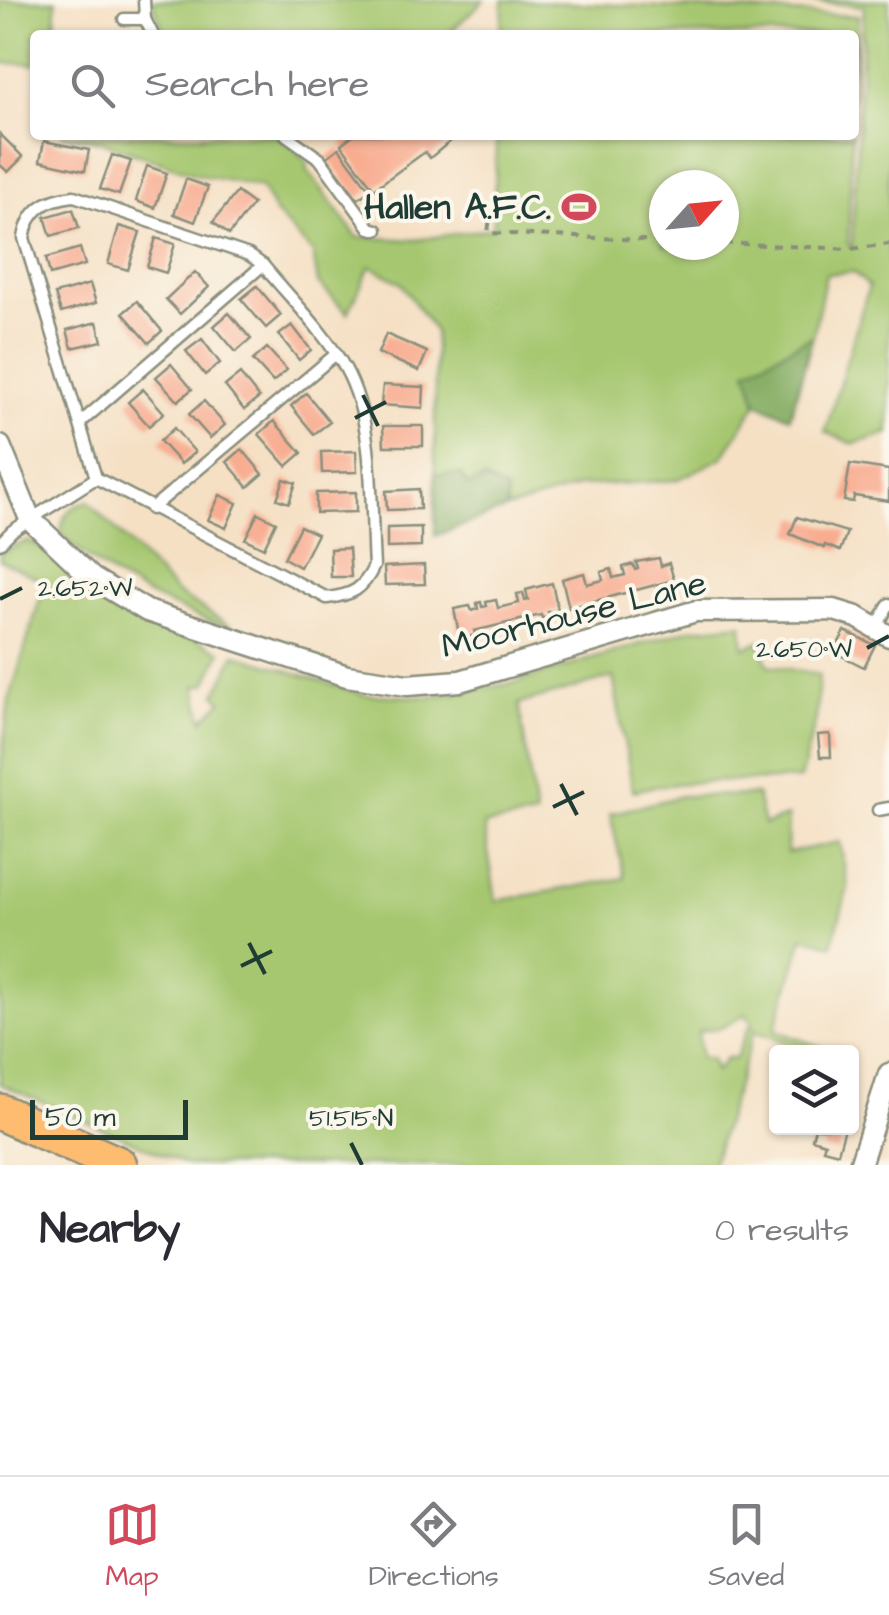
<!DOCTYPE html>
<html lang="en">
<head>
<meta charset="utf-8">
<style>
	:root { --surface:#fff; --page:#f7f7f7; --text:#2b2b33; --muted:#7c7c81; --line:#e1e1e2; --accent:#d1495b }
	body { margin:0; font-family:"Architects Daughter",sans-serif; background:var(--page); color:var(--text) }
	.controls { position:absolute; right:30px; bottom:30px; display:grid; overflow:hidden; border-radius:10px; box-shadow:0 2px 8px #0004 }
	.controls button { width:90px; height:90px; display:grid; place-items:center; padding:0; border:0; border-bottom:2px solid var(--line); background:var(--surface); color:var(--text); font:50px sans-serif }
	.compass { position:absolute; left:649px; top:170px; width:90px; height:90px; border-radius:50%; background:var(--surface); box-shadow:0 2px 8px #0004; rotate:63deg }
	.scale { position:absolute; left:30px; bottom:25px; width:158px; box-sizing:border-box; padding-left:10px; border:5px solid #1f3d34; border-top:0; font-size:28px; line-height:35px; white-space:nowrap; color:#1f3d34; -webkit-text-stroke:8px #fbf7ec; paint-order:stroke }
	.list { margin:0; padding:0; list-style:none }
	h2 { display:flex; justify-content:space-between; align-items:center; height:130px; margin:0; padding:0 40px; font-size:42px }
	h2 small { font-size:32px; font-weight:400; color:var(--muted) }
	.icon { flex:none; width:55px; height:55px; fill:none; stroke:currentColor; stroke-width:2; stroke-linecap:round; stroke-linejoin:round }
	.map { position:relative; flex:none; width:889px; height:1165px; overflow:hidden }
	.search { position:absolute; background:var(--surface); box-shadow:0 2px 8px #0004; left:30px; right:30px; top:30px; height:110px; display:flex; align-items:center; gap:25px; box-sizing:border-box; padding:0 35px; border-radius:10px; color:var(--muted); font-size:38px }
	.sheet { height:310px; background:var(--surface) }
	nav { display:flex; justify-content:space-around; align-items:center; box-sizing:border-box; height:140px; border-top:2px solid var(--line); background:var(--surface); font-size:28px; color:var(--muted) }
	nav a { display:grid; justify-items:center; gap:5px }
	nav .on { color:var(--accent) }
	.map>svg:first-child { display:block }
</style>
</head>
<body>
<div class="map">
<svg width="889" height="1165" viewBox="0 0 889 1165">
	<rect width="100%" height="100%" fill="#fbf7ec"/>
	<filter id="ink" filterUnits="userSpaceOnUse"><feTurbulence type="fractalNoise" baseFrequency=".01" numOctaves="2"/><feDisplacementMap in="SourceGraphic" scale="20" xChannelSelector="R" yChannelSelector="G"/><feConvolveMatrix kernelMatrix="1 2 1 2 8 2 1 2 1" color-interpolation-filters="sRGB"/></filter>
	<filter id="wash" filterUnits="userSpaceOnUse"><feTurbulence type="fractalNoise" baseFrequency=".0048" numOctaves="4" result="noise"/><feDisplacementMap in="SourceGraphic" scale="40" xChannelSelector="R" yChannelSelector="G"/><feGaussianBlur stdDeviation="2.25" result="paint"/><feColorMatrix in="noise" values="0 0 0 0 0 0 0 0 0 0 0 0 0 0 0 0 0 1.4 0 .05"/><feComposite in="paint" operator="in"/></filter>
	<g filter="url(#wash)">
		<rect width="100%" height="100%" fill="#f5e0c4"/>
		<!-- green -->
		<g fill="#a6c770" stroke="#628252" stroke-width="2.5" fill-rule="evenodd">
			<polygon points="0,0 56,0 55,35 35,35 35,64 0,63"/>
			<polygon points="152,0 484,0 447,35 165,35"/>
			<polygon points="503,0 858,16 854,100 854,35 501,35"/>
			<path d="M 791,0 L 889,0 L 889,433 L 854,444 L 825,432 L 869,286 L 853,272 L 826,274 L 813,336 L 748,370 L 757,403 L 723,457 L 677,480 L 581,486 L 507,509 L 506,491 L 468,486 L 461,474 L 435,475 L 435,332 L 401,283 L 370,266 L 348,313 L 318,283 L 313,253 L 275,213 L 261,187 L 195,174 L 97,140 L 61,135 L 274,135 L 288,141 L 308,164 L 307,169 L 357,237 L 416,240 L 493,228 L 497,135 L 852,135 L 848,244 L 852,247 L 864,6 ZM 664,185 L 724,185 L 724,245 L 664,245 Z"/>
			<path d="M 88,501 L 177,593 L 243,634 C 168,605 122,590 61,535 C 62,513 69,508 88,501 Z"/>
			<path d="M 27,541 C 62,553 93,594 128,613 C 157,629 193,634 221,652 L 206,684 L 196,686 L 203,720 L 222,701 L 216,694 L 235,654 L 366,695 L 430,697 L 513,683 L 690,629 L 742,624 L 744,648 L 760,641 L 768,665 L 819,675 L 816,719 L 800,779 C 744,782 689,778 633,791 L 613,677 L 519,704 L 536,816 L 484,825 L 496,901 L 625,878 L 610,814 L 681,796 L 757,795 L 764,825 L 788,816 L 787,853 L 840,842 L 848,888 L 832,945 L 803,937 L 775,1030 L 834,1052 L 816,1052 L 754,1031 L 712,1165 L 187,1165 L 0,1084 L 0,772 L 9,701 L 45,582 L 0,560 L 0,553 ZM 746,1014 L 753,1025 L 748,1028 L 736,1058 L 726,1058 L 716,1072 L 711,1058 L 701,1058 L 698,1031 L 723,1027 Z"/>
		</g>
		<!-- forest -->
		<g fill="#84ac62" stroke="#52744b" stroke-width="2.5">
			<polygon points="813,336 790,417 757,403 747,370"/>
			<polygon points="461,474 468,486 484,479 506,491 507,509 435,536 435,475"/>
		</g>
		<g id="blocks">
			<!-- building -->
			<g fill="#f8ac90">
				<polygon points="0,134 23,157 8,172 0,165"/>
				<polygon points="353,135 450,135 453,139 430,158 425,152 374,189 341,144"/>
				<polygon points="44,141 89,150 85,171 40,161"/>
				<polygon points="339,148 370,190 358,199 327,157"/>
				<polygon points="112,155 131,161 119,195 100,189"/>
				<polygon points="147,166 167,173 155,208 136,201"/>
				<polygon points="186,179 208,187 195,222 174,214"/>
				<polygon points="237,192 253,204 229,235 213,222"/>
				<polygon points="73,209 79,228 51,236 45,217"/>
				<polygon points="119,226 140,232 128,270 108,264"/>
				<polygon points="156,238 175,244 166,273 147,267"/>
				<polygon points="80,248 85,265 50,275 46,258"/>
				<polygon points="195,272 209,287 180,314 166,299"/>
				<polygon points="90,284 96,303 61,313 55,294"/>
				<polygon points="257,286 281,315 266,328 241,299"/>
				<polygon points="137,301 162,331 149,343 123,313"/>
				<polygon points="229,313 251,339 236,352 214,326"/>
				<polygon points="97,322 102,341 72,348 67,330"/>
				<polygon points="292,325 311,350 299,360 279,335"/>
				<polygon points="386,334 427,352 419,371 378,353"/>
				<polygon points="202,339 220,363 205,375 186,351"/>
				<polygon points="267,348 287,370 273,382 253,360"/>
				<polygon points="171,364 192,389 178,401 156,377"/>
				<polygon points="240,374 259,398 244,410 225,386"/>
				<polygon points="383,385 424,387 423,408 381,405"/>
				<polygon points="143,389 164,413 149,426 128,402"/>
				<polygon points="306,393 330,422 314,434 291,406"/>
				<polygon points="204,401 225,425 210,438 189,414"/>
				<polygon points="274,421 302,453 287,466 259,434"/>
				<polygon points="383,426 423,426 423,446 384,446"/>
				<polygon points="174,428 195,452 181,464 160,441"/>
				<polygon points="242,449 263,474 248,487 227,462"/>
				<polygon points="356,451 357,472 322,473 321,452"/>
				<polygon points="850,464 889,470 889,501 854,496 853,502 844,501"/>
				<polygon points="284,479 296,483 289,503 277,499"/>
				<polygon points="419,489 420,509 387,510 386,491"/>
				<polygon points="356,492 356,512 316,513 316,493"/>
				<polygon points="220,495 237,503 226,528 208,520"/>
				<polygon points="258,513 276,522 264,548 245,539"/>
				<polygon points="797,517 847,532 840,551 825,545 824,548 790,534"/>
				<polygon points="300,526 317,534 300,567 284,558"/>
				<polygon points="421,527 421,547 387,548 387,528"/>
				<polygon points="349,548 351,577 331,577 330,549"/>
				<polygon points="659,558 661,566 669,563 674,580 591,602 592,606 584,608 583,604 569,608 562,579 584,573 587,584 603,580 601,572 611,569 613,578 625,575 623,567 633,564 635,570 638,569 636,562"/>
				<polygon points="424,565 425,584 385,585 384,567"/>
				<polygon points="552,583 558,610 548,612 550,617 542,618 541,615 474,631 475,635 460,639 454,609 470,606 472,611 478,609 477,603 481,602 482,607 487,606 486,602 496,600 498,608 519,603 517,594 523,593 525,601 528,600 526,590"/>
				<polygon points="845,631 875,645 864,667 840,655 844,647 838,644"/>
				<polygon points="830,734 831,757 820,757 818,735"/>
				<polygon points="815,1128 845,1128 838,1153 823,1149 825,1143 812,1139"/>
			</g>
		</g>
	</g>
	<g filter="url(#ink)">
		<use href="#blocks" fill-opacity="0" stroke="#8a8e7c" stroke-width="2.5"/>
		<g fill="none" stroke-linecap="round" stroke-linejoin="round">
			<!-- service casing -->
			<g stroke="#8a8e7c" stroke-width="15">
				<g id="service">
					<polyline points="144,0 145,19 153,35"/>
					<polyline points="124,19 145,19"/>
					<polyline points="286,135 320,159 370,228 377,230"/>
					<polyline points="80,423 263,265"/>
					<polyline points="151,509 336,354"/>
					<path d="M 0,543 L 12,531 L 96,478 L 24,238 C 29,209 46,199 74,196 L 249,255 L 263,265 C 290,298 324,331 345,368 C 376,423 370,504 374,566 C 363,590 352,595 327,598 L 96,478"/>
					<polyline points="877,627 889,604"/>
					<polyline points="878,810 889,808"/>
				</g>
			</g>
			<!-- minor casing -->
			<g stroke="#8a8e7c" stroke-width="25">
				<g id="minor">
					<polyline points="0,446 30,519 92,578 147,611 347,676 407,685 460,681 696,611 834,610 857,617 889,636"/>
					<polyline points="860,1165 889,1074"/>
				</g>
			</g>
			<!-- motorway casing -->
			<g stroke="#8a8e7c" stroke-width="40">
				<polyline id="motorway" points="0,1112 119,1165"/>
			</g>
			<!-- path -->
			<g stroke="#8a8e7c" stroke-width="4" stroke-dasharray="8 8" stroke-linecap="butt">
				<polyline points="475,195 490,217 488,233 664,241"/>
				<polyline points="724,243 850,249 889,244"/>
			</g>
			<!-- service -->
			<use href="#service" stroke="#fff" stroke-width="10"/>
			<!-- minor -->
			<use href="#minor" stroke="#fff" stroke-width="20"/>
			<!-- motorway -->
			<use href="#motorway" stroke="#fdbc70" stroke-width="35"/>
		</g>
	</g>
	<!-- ticks -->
	<path fill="none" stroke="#1f3d34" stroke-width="4" d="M 363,395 L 378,426M 355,418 L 386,402M 0,599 L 22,588M 867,648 L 889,636M 561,784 L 577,815M 553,807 L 584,792M 249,943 L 265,974M 241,966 L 272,951M 351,1143 L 362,1165"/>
	<!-- icons -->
	<defs>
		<g id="stadium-bare" transform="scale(2.7)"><path d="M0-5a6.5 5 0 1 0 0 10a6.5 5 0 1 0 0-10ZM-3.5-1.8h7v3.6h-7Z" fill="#d1495b" stroke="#fbf7ec" stroke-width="2.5" paint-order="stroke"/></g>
	</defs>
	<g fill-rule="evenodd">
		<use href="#stadium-bare" x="579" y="207"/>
	</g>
	<g text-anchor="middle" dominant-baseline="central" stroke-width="8" stroke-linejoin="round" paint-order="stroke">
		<!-- poi labels -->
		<g font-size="35" font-weight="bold" fill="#1f3d34" stroke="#fbf7ec" text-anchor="end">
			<text x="551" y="207">Hallen A.F.C.</text>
		</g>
		<!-- street labels -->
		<g font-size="35" fill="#1f3d34" stroke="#fbf7ec">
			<text transform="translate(574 615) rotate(-14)">Moorhouse Lane</text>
		</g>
	</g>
	<g font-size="25" text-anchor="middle" fill="#1f3d34" stroke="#fbf7ec" stroke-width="8" stroke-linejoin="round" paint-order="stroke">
		<text x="85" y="596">2.652°W</text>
		<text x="804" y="657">2.650°W</text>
		<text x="351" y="1126">51.515°N</text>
	</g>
</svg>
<div class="controls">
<button><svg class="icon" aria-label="layers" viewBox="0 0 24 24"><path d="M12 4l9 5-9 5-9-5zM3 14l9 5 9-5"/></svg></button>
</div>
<svg class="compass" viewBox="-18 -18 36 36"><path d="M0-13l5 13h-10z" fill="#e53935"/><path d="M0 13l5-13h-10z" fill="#7c7c81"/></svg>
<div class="scale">50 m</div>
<div class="search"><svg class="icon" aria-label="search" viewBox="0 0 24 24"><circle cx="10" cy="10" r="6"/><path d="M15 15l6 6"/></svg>Search here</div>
</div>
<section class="sheet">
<h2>Nearby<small>0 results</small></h2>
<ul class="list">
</ul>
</section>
<nav>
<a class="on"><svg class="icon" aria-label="map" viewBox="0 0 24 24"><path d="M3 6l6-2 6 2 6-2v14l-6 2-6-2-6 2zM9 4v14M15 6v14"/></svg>Map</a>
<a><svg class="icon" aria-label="directions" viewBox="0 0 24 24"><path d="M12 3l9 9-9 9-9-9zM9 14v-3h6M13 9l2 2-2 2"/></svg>Directions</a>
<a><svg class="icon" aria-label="saved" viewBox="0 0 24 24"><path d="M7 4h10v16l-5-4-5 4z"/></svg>Saved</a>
</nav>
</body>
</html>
